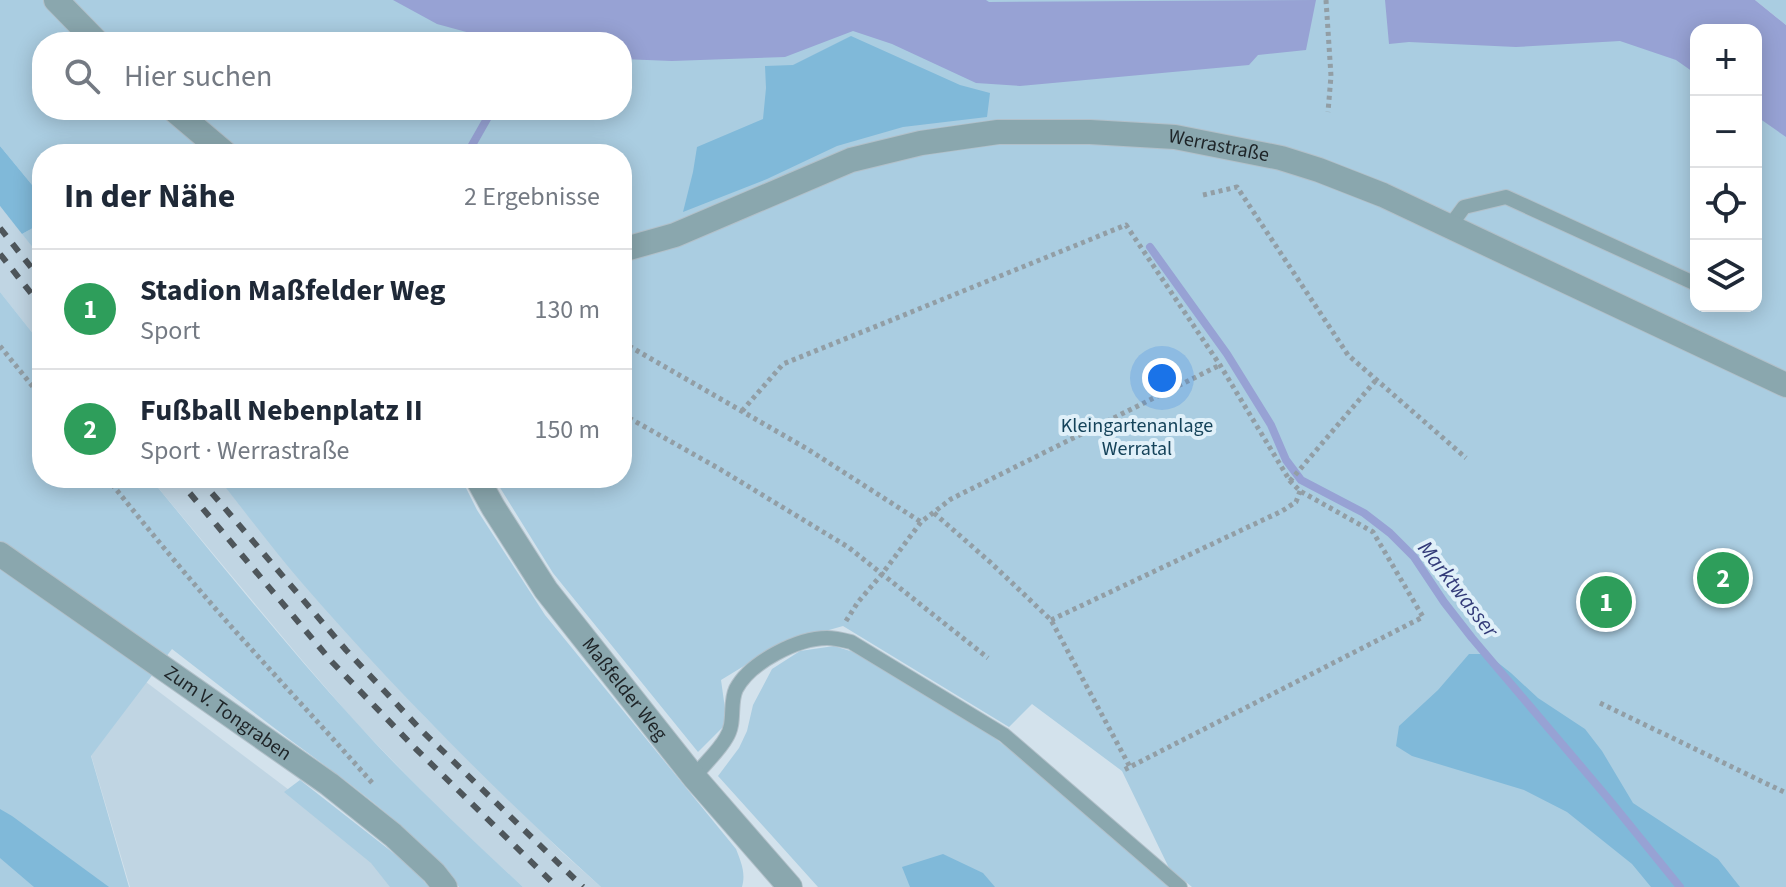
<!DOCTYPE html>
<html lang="de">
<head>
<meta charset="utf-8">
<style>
	:root { --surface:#fff; --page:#f6f6f7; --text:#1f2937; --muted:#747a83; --line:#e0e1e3; --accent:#b947a3 }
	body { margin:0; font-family:"Source Sans 3",sans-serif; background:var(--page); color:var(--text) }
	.controls { position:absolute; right:24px; top:24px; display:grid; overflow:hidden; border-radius:16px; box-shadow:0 4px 20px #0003 }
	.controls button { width:72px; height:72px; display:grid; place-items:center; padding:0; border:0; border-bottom:2px solid var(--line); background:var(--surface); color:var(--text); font:40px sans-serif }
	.you { position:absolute; left:1162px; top:378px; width:28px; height:28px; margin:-20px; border:6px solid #fff; border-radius:50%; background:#1a73e8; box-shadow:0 0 0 12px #1a73e833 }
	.badge { display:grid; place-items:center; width:52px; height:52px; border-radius:50%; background:var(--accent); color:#fff; font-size:26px; font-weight:700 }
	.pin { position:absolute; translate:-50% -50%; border:4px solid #fff; box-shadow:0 2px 8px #0006 }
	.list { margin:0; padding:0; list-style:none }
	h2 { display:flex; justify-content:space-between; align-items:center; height:104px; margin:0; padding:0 32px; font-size:34px }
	h2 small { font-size:26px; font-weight:400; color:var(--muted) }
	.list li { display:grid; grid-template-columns:52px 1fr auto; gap:24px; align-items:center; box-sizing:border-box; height:120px; padding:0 32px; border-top:2px solid var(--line) }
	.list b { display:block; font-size:30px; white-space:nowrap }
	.list p { margin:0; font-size:26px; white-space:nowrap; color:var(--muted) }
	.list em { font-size:26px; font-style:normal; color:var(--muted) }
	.icon { flex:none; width:44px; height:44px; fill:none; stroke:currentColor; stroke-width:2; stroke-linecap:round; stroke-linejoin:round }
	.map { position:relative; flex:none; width:1786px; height:887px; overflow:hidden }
	.search { position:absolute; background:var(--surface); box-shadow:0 4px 20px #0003; left:32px; top:32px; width:600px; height:88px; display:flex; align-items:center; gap:20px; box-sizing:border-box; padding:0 28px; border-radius:32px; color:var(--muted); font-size:30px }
	.panel { position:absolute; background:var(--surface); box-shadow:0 4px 20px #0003; left:32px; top:144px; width:600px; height:344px; border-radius:32px }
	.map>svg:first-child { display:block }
</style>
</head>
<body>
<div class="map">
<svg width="1786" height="887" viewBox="0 0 1786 887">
	<rect width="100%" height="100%" fill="#d3e2ec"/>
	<!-- built -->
	<g fill="#c0d5e3">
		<polygon points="0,206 42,259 42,345 0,292"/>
		<polygon points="150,478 218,478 302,582 427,719 563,853 601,887 523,887 449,819 356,723 301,659"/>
		<polygon points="146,682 407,879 412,887 130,887 91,755"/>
	</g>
	<!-- green -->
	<g fill="#aacde1" fill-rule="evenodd">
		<path d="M 0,0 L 1723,0 L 1696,30 L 1696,306 L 1756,306 L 1756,52 L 1786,99 L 1786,887 L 1192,887 L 1169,868 L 1122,771 L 1032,704 L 1009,727 L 843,626 L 780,644 L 721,680 L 727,723 L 698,752 L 553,573 L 494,478 L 622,478 L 622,154 L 42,154 L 42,197 L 0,146 ZM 42,42 L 622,42 L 622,110 L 42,110 Z"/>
		<polygon points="1755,0 1786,0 1786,25"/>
		<polygon points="42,223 42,259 22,234"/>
		<path d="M 0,292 L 42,345 L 42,478 L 150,478 C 217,559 283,642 354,720 C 407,779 465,833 523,887 L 459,887 C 412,827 350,784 289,739 C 249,709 211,679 172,649 L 91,756 L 129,887 L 0,887 Z"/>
		<path d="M 218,478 L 461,478 L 477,510 L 545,615 L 736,849 C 741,862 746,873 742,887 L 601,887 C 496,792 395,690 302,583 C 273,549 246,513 218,478 Z"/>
		<polygon points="834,646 860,654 986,731 1045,778 1170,887 818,887 718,776 739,748 747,731 753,705 772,669 800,651"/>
		<polygon points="300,780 410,866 429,887 390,887 371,863 284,792"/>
	</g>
	<!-- forest -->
	<g fill="#80b9d9">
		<polygon points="851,36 960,85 990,93 987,117 903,127 837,146 767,179 683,212 693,172 697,147 763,119 766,88 765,66 793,65"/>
		<polygon points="0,146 42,197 42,223 22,234 0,206"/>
		<polygon points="1469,654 1487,654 1511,673 1538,698 1585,729 1602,751 1633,803 1718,859 1740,887 1651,887 1632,864 1567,812 1524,790 1412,756 1396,746 1399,726 1438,690"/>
		<polygon points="0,809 12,816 109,887 34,887 0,858"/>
		<polygon points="943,854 983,873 995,887 910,887 902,867"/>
	</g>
	<!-- water -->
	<g fill="#97a2d4">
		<polygon points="393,0 986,0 989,2 1316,0 1306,50 1258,55 1249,65 1020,86 976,83 892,44 853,31 785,57 672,61 622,59 622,42 503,42 437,24"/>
		<polygon points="1385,0 1755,0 1786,25 1786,137 1756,116 1756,30 1696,30 1696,74 1676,60 1620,41 1516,47 1409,42 1389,44"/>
	</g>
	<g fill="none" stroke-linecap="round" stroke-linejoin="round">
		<!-- stream -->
		<g stroke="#97a2d4" stroke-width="8">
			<polyline points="467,154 492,110"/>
			<polyline points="1150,247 1227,354 1271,425 1286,460 1301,480 1364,513 1390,533 1414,557 1444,602 1472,638 1607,797 1680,887"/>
		</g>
		<!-- service casing -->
		<g stroke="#b2c0c9" stroke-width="16">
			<g id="service">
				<polyline points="1450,226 1464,207 1506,197 1696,284"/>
				<path d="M 694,777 C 704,764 718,752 726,738 C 736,723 729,704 736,689 C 750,662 798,638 827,638 C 835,638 843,640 851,642 L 1004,735 L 1180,887"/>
			</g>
		</g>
		<!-- minor casing -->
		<g stroke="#b2c0c9" stroke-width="26">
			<g id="minor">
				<path id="s1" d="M 477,478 L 493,507 L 546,590 L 694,777 L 790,887"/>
				<path id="s2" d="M 0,554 L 329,784 L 393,835 L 434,873 L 445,887"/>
			</g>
		</g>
		<!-- tertiary casing -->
		<g stroke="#b2c0c9" stroke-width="26">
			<g id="tertiary">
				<polyline points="56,0 97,42"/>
				<polyline points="174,110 226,154"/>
				<path id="s3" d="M 622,250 L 675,235 L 851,160 L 921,143 L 998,132 L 1090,132 L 1175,137 L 1281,158 L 1319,170 L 1383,195 L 1786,385"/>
			</g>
		</g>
		<!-- path -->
		<g stroke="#929ea5" stroke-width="5" stroke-dasharray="4 4" stroke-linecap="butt">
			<polyline points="1326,0 1331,76 1328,112"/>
			<polyline points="1203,195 1237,187 1348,355 1466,458"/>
			<polyline points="622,342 809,450 921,522"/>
			<polyline points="0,346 42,398"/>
			<polyline points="742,411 783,364 1126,225 1220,365 1290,481 1300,491 1373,532 1423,617 1122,771"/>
			<polyline points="622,414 718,468 848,547 988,658"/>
			<path d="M 107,478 C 152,534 198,590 246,643 C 289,691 332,737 374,785"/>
			<polyline points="1290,481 1376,380"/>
			<polyline points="934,513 990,562 1051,620 1130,767"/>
			<polyline points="1051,620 1282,511 1296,502 1300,491"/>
			<polyline points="846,621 858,602 882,574 921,522 951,499 1220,365"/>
			<polyline points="1600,703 1786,793"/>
		</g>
		<!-- service -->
		<use href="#service" stroke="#8aa7ae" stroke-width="14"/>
		<!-- minor -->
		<use href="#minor" stroke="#8aa7ae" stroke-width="24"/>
		<!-- tertiary -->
		<use href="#tertiary" stroke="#8aa7ae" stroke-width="24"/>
		<!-- rail -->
		<g stroke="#4e565b" stroke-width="6" stroke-dasharray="10 10" stroke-linecap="butt">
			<polyline points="0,228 42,281"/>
			<polyline points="0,254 42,307"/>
			<polyline points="177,478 332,662 416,749 557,887"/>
			<polyline points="199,478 346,650 421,730 583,887"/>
		</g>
	</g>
	<g text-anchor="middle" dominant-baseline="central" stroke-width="8" stroke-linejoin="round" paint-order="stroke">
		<!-- street labels -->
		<g font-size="20" fill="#1e2427" stroke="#e0f0f9">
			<text stroke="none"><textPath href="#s3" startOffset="618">Werrastraße</textPath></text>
			<text stroke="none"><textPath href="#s1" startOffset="258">Maßfelder Weg</textPath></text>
			<text stroke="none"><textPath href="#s2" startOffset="278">Zum V. Tongraben</textPath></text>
		</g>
		<!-- park labels -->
		<g font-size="20" fill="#15435a" stroke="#e0f0f9">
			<text x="1137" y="426">Kleingartenanlage<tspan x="1137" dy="23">Werratal</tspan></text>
		</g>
		<!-- water labels -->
		<g font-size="22" font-style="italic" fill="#323a78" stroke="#e0f0f9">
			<text transform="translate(1458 589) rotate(52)">Marktwasser</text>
		</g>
	</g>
</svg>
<div class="controls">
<button>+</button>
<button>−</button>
<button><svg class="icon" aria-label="locate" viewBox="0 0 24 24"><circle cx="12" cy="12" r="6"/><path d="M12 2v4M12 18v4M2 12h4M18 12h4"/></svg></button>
<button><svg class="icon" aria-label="layers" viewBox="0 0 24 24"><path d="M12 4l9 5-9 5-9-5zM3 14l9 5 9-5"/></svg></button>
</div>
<div class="you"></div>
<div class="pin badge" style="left:1606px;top:602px;background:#2e9e5b">1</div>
<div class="pin badge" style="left:1723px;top:578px;background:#2e9e5b">2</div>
<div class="search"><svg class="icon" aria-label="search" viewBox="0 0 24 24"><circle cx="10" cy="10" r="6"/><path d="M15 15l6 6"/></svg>Hier suchen</div>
<section class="panel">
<h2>In der Nähe<small>2 Ergebnisse</small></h2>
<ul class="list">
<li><span class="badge" style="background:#2e9e5b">1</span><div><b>Stadion Maßfelder Weg</b><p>Sport</p></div><em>130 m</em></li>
<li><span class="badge" style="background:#2e9e5b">2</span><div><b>Fußball Nebenplatz II</b><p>Sport · Werrastraße</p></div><em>150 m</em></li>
</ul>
</section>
</div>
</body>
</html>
